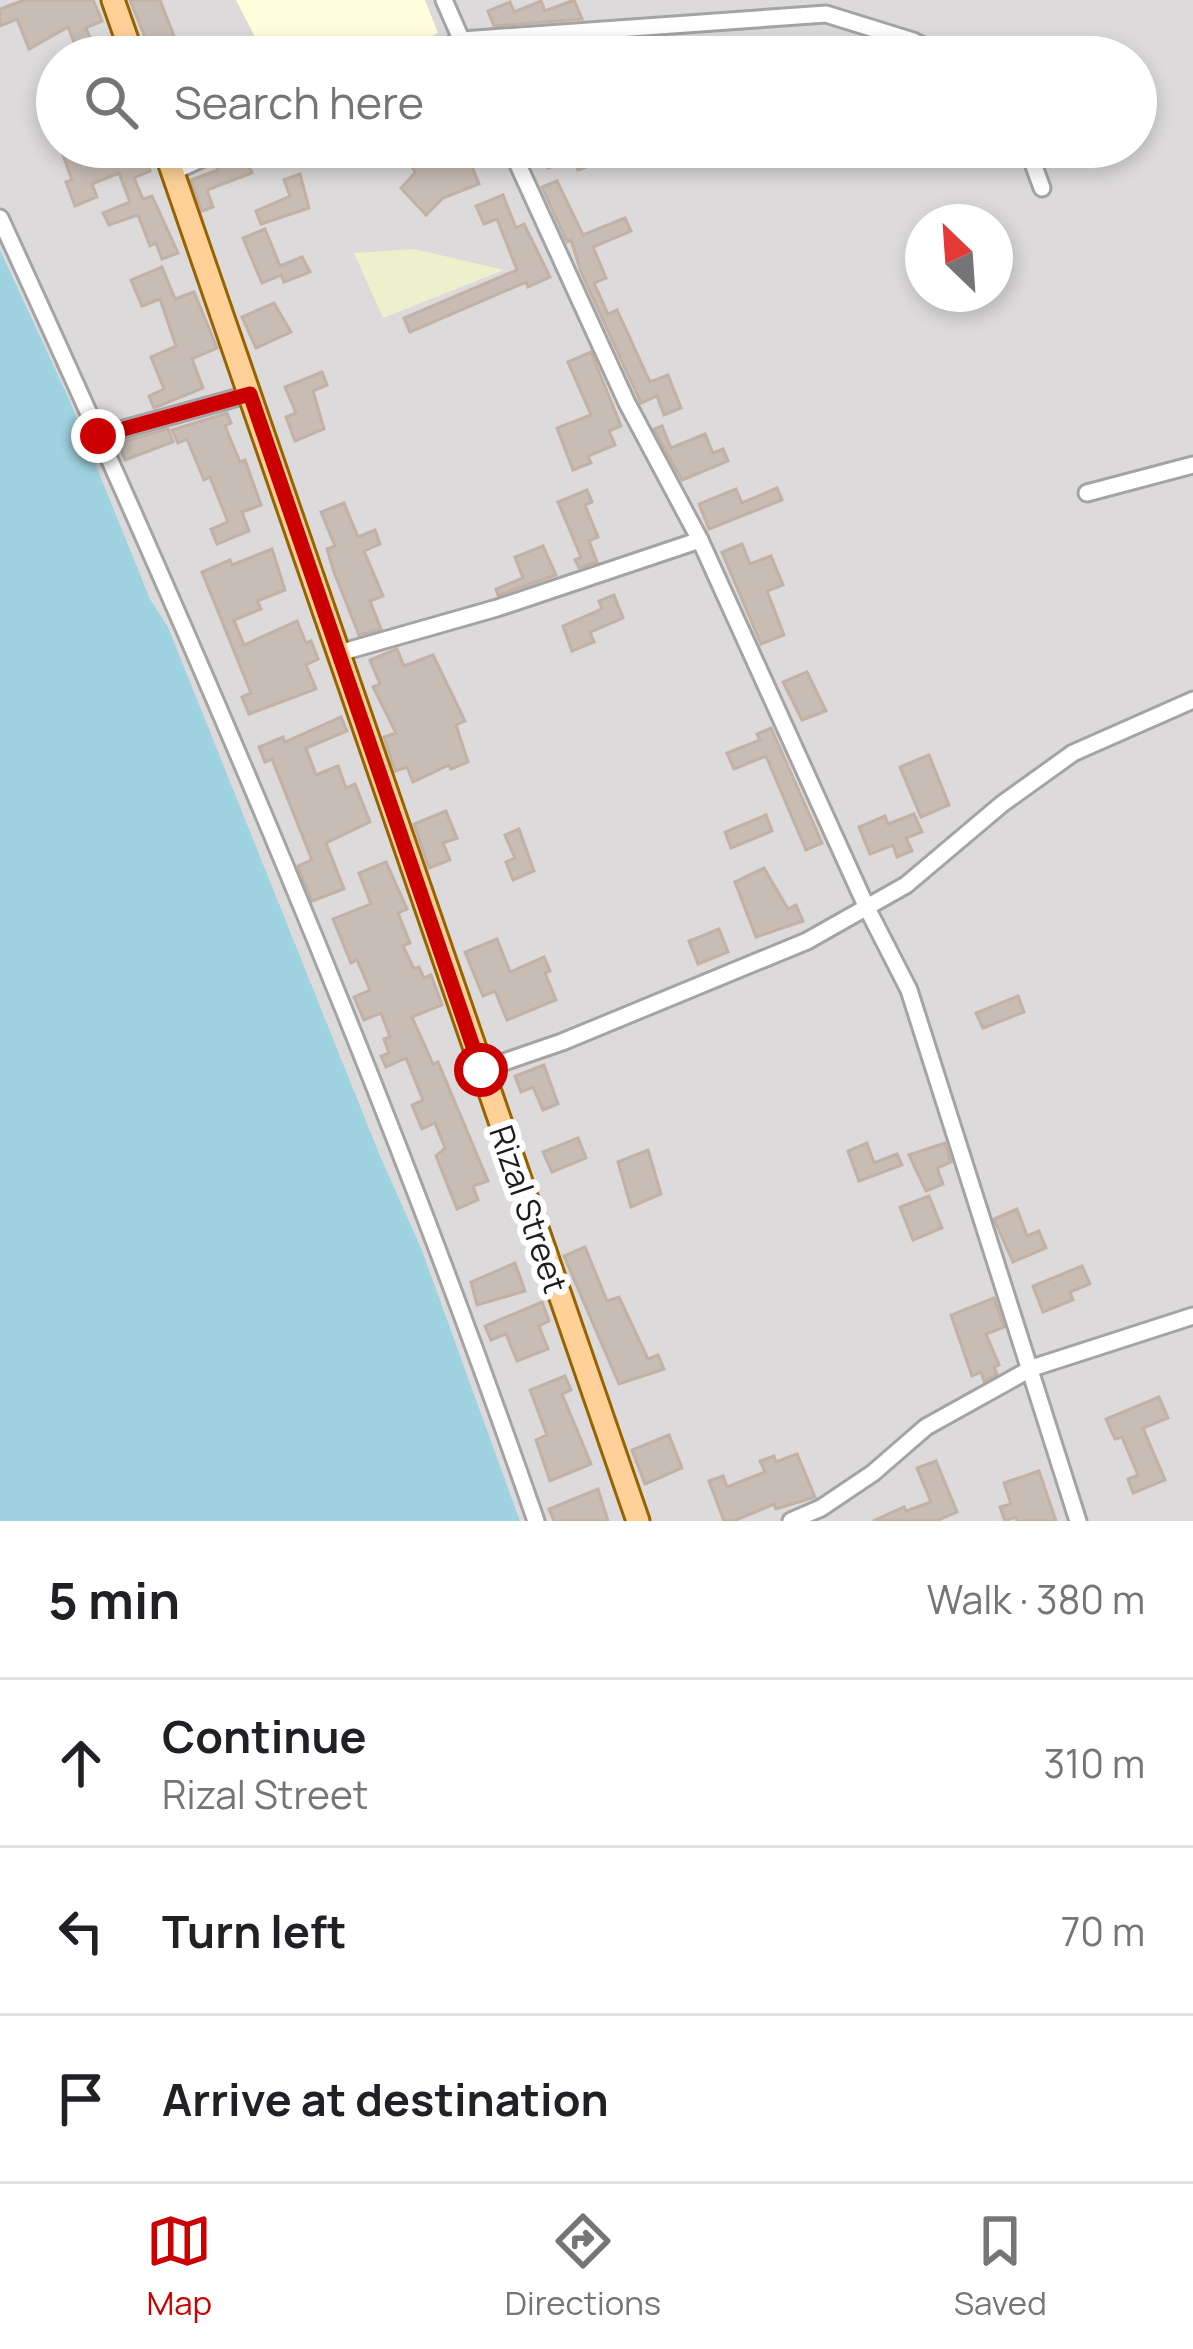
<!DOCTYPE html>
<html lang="en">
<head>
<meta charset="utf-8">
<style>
	:root { --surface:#fff; --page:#f6f6f6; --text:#202124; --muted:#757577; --line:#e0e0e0; --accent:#cb0003 }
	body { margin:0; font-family:Manrope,sans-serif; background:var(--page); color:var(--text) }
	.compass { position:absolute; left:905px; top:204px; width:108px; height:108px; border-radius:50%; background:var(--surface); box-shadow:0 6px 18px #0003; rotate:335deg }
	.stop { position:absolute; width:36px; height:36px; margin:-27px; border:9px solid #cb0003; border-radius:50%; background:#fff }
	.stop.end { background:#cb0003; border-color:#fff; box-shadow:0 3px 12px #0008 }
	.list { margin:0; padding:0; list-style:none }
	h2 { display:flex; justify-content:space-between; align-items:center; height:156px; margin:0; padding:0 48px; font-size:51px }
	h2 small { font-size:39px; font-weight:400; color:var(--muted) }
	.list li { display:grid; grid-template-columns:78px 1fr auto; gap:36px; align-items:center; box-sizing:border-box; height:168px; padding:0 48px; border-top:3px solid var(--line) }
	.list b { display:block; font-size:45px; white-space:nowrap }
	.list p { margin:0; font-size:39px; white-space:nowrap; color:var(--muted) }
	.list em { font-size:39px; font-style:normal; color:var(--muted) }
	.icon { flex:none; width:66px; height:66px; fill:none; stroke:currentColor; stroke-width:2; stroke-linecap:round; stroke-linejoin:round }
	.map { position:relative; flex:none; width:1193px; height:1521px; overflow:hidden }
	.search { position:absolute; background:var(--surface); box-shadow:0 6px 18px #0003; left:36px; right:36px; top:36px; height:132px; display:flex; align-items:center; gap:30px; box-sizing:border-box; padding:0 42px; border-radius:66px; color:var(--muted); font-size:45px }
	.sheet { height:660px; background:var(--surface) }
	nav { display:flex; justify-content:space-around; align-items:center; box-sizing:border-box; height:168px; border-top:3px solid var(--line); background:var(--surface); font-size:33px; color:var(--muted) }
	nav a { display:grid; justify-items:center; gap:6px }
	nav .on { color:var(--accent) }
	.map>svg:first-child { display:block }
</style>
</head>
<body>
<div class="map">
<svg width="1193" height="1521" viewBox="0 0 1193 1521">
	<rect width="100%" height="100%" fill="#f0ebe2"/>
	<!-- residential -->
	<path fill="#dcdada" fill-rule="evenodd" d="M 0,0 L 1193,0 L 1193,1521 L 479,1521 L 0,330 ZM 57,57 L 1136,57 L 1136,147 L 57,147 ZM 923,222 L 995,222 L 995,294 L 923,294 Z"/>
	<!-- education -->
	<polygon fill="#ffffdc" points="236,0 425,0 438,33 390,57 265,57"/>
	<!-- farmland -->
	<polygon fill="#eef0cc" points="414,249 504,270 383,318 354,253"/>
	<!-- water -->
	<polygon fill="#9fd3e1" points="0,250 69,399 150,599 168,627 380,1156 421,1248 520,1521 0,1521"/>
	<!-- building -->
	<g fill="#c8bdb5" stroke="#c2b1a4" stroke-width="3">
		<polygon points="24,0 93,0 102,21 86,28 98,57 80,57 68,27 29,49 17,19 0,26 0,9"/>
		<polygon points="130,0 160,0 182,57 153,57"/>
		<polygon points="574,0 582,19 494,26 488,11 510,2 514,12 541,1 545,11"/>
		<polygon points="75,147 142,147 150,171 134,178 143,199 152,196 178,253 162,259 156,243 150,246 138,215 109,225 103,213 130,202 119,173 92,184 97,197 75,206 66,182 72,180 62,152"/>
		<polygon points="404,147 464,147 479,184 443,198 426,215 401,188 415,173"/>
		<polygon points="539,147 599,147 596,149 601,161 578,170 573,158 548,168"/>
		<polygon points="243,151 252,173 207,190 213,207 202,211 191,180 218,170 216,165"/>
		<polygon points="300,174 309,208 261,224 256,211 290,196 284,180"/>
		<polygon points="557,181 583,235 625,218 631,231 593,247 606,278 594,283 608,314 617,310 650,382 668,375 681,408 664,415 657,396 641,403 581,272 571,240 567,242 542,187"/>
		<polygon points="503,195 516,228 524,224 550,277 528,287 526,282 410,332 404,318 517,270 497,219 484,224 476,206"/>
		<polygon points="265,229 280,266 302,257 310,272 284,282 281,275 262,283 243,238"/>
		<polygon points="162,267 175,299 194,292 217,348 192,359 203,388 154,408 149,396 164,389 151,357 176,346 160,299 142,306 131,280"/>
		<polygon points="274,303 291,332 256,348 242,317"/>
		<polygon points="591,352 621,426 609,431 615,445 588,456 591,463 573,470 557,428 591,415 568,362"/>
		<polygon points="322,372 327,385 313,391 324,429 295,441 286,417 296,413 285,387"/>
		<polygon points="227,413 231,423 225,426 240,462 245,460 261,505 242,512 249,531 217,544 211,529 228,522 210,477 204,480 187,439 178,443 172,430"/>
		<polygon points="662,426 671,448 705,434 713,453 723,449 728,461 682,480 654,429"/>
		<polygon points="168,429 173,442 125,460 118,443"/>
		<polygon points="777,488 782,500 709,529 699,504 736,489 742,503"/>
		<polygon points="587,490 592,502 585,505 598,537 589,541 597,562 579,568 575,560 581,557 558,502"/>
		<polygon points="344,503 358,537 375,530 380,544 364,551 383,596 370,601 381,629 359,635 334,572 327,549 335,546 321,512"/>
		<polygon points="742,544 750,564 771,556 783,585 767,591 784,635 761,644 722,552"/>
		<polygon points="543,546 556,575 498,595 496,589 523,578 515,557"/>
		<polygon points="272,549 285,590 257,601 261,609 234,620 244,645 297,621 306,643 311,641 318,659 306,665 316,689 249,714 242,697 251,693 202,572 230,560 232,565"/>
		<polygon points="614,595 623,618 590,632 594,642 572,651 563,626 602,609 599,601"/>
		<polygon points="397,649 404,666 433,655 465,721 456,725 468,762 451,769 449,765 413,782 407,767 395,771 384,737 396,733 373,687 380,684 370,660"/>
		<polygon points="807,672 826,711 802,720 783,682"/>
		<polygon points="341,717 347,731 306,748 316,775 338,766 346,788 355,784 370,822 326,843 344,889 312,901 298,866 312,860 272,759 265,762 259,747 283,737 285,742"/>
		<polygon points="771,728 822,843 806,850 766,756 734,769 727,753 760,740 757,734"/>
		<polygon points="929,755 949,805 921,817 900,767"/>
		<polygon points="446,811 457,838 443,843 450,860 429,868 414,824"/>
		<polygon points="914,814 922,832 906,838 912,851 897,857 893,845 870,854 859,827 885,816 888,824"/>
		<polygon points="766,815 772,831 731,848 725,832"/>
		<polygon points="519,829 534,871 513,880 506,862 515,858 505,835"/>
		<polygon points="386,862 407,909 398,913 410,943 403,946 414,969 419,967 424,978 431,975 442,1005 412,1017 433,1064 438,1062 488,1181 473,1186 478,1200 457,1209 436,1156 445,1148 435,1123 422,1129 412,1105 423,1100 406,1058 386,1067 381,1056 389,1053 384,1039 390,1037 381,1013 364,1020 354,997 370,990 357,960 351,963 333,919 371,904 359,873"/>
		<polygon points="764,868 788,909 796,905 803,921 756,937 735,882"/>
		<polygon points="719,929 728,952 698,964 689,941"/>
		<polygon points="497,939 510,972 544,957 550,971 545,973 556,1000 507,1020 495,991 483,996 465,952"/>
		<polygon points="1018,996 1024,1012 983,1028 976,1013"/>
		<polygon points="544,1065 558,1104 543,1110 533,1087 521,1092 515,1076"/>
		<polygon points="578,1138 586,1158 552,1172 543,1152"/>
		<polygon points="867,1143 874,1163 897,1154 902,1165 859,1181 848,1151"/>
		<polygon points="945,1143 951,1162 937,1168 943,1184 926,1191 909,1155"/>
		<polygon points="648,1150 661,1194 631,1207 618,1162"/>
		<polygon points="929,1196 942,1228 913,1240 900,1207"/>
		<polygon points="1017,1209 1027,1236 1039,1231 1046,1248 1013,1262 994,1219"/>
		<polygon points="585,1247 607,1301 619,1297 648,1359 658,1355 664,1369 619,1384 564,1256"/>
		<polygon points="515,1263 525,1291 477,1305 471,1282"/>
		<polygon points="1082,1266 1090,1284 1070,1292 1073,1300 1043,1312 1033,1286"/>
		<polygon points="994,1298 1004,1327 986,1334 999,1365 994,1367 997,1374 984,1381 981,1372 972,1376 951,1315"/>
		<polygon points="542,1302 549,1321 539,1326 548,1349 517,1361 506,1334 491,1340 485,1326"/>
		<polygon points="565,1376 571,1390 562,1394 591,1464 550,1481 536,1440 547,1435 530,1390"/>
		<polygon points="1159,1397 1168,1418 1143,1428 1165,1480 1133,1493 1128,1479 1138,1475 1122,1437 1115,1439 1106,1419"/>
		<polygon points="669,1435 682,1468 645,1484 632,1450"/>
		<polygon points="797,1454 815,1497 776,1509 774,1504 734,1521 724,1521 709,1481 723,1476 727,1487 765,1472 760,1461 774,1456 776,1462"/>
		<polygon points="936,1461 957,1512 936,1521 873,1521 904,1507 906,1511 931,1502 917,1468"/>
		<polygon points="1039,1471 1056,1521 1017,1521 1016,1517 1005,1521 1000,1507 1011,1504 1004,1483"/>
		<polygon points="598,1489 608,1521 554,1521 549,1509"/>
	</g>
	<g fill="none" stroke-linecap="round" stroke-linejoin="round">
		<!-- minor casing -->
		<g stroke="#a4a4a4" stroke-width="21">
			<g id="minor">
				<polyline points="444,0 469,57"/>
				<polyline points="425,57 462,40 826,14 913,41 945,57"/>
				<polyline points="510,147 627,403 700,540 867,908 909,990 1078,1521"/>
				<polyline points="1027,147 1042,188"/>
				<polyline points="173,172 227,147"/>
				<path d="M 0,218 C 196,644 382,1077 536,1521"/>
				<polyline points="98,436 250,394"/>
				<polyline points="1087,493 1193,465"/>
				<polyline points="339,653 497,608 700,540"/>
				<polyline points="481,1070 562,1042 807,941 906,885 1002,804 1073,753 1193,700"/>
				<polyline points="791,1521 821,1508 873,1473 926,1427 1032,1368 1193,1316"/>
			</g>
		</g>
		<!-- major casing -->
		<g stroke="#976300" stroke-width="27">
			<g id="major">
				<polyline points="113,0 133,57"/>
				<polyline points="164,147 638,1521"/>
			</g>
		</g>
		<!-- minor -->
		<use href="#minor" stroke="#fff" stroke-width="15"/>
		<!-- major -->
		<use href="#major" stroke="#ffd198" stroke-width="21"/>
	</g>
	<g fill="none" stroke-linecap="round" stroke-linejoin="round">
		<!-- route -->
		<polyline stroke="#cb0003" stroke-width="15" points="98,436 250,394 481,1070"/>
	</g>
	<g text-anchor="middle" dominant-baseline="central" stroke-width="12" stroke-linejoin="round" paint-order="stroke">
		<!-- street labels -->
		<g font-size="33" fill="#1d1d1d" stroke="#fff">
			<text transform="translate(529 1209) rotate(71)">Rizal Street</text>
		</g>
	</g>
</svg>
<svg class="compass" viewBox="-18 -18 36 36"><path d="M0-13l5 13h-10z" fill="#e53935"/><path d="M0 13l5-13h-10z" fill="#757577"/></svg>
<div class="stop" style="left:481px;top:1070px"></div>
<div class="stop end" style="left:98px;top:436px"></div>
<div class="search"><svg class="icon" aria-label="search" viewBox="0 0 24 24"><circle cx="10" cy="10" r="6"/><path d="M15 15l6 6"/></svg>Search here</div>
</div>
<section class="sheet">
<h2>5 min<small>Walk · 380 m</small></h2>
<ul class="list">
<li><svg class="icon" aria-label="ahead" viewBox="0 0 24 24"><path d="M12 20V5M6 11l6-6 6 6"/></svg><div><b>Continue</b><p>Rizal Street</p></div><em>310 m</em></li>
<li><svg class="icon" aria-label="left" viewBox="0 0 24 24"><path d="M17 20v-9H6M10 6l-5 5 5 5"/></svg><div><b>Turn left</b></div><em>70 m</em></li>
<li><svg class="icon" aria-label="arrive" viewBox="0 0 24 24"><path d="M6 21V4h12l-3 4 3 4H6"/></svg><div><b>Arrive at destination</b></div></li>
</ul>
</section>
<nav>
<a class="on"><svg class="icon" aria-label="map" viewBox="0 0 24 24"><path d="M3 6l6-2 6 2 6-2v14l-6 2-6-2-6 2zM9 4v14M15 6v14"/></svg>Map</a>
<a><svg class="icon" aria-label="directions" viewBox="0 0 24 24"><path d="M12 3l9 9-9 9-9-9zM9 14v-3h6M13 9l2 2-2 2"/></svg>Directions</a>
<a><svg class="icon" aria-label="saved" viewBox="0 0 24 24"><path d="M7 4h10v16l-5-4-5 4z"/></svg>Saved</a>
</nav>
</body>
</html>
